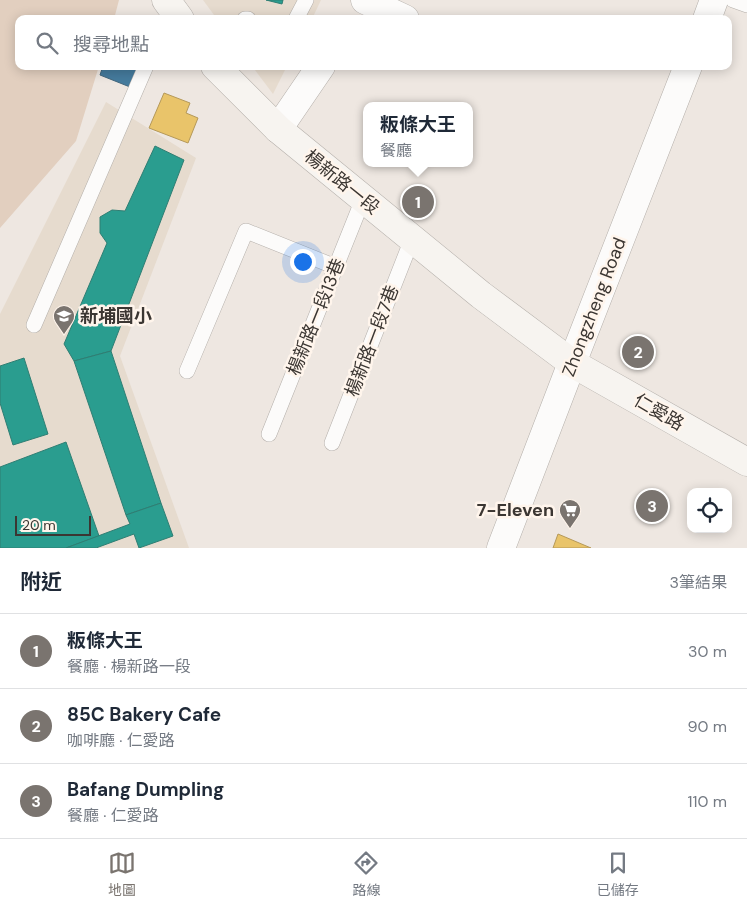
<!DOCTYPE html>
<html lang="zh-TW">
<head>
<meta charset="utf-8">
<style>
	:root { --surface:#fff; --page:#f2f2f3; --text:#1f2937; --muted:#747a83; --line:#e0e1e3; --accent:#7a746f }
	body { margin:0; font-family:"DM Sans","Noto Sans TC",sans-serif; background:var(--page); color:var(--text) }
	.controls { position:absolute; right:15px; bottom:15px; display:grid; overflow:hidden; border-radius:10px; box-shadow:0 2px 12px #0003 }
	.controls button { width:45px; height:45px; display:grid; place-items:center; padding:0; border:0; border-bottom:1px solid var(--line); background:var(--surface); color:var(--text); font:25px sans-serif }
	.scale { position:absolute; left:15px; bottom:12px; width:76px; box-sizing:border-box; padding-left:5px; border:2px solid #3b3632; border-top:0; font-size:14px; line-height:18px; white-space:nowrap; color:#3b3632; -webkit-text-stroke:4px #fff5ec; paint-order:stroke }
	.you { position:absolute; left:302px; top:261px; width:18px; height:18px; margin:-12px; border:4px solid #fff; border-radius:50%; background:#1a73e8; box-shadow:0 0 0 8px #1a73e833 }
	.badge { display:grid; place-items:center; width:32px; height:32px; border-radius:50%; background:var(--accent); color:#fff; font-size:16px; font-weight:700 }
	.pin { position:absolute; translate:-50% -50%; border:2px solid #fff; box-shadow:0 1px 5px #0006 }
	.popup { position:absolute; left:363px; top:102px; width:110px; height:65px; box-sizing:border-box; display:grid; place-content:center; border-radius:10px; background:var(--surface); filter:drop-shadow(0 1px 4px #0005); font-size:16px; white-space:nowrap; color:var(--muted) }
	.popup b { font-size:19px; color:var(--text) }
	.popup::after { content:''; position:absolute; left:50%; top:100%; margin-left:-10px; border:10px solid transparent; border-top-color:var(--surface) }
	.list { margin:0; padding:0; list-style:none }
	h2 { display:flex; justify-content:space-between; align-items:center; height:65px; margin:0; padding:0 20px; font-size:21px }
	h2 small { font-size:16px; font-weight:400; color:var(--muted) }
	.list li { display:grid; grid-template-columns:32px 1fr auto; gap:15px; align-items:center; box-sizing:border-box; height:75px; padding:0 20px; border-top:1px solid var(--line) }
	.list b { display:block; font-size:19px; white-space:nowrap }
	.list p { margin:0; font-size:16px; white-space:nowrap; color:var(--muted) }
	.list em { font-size:16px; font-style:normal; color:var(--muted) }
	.icon { flex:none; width:28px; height:28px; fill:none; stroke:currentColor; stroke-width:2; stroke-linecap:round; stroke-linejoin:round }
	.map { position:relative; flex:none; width:747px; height:548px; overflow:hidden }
	.search { position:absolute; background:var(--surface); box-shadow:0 2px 12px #0003; left:15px; right:15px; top:15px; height:55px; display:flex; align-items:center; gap:12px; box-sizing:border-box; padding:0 18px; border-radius:10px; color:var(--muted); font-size:19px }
	.sheet { height:290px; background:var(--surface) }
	nav { display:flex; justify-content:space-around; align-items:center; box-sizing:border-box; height:70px; border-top:1px solid var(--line); background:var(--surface); font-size:14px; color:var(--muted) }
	nav a { display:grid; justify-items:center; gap:2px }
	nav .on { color:var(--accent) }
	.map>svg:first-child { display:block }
</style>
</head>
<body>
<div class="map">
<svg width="747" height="548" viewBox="0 0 747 548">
	<rect width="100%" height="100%" fill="#eee7e1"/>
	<!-- education -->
	<g fill="#e6dbce">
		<polygon points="203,0 321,0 312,19 217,19"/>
		<polygon points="252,66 287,66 273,94"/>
		<polygon points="106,102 196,158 120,356 189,548 0,548 0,314"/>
	</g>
	<!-- green -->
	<polygon fill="#e2cfbf" points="0,0 119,0 114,19 19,19 19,66 99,66 76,141 0,228"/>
	<!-- homes -->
	<g fill="#e9c46a" stroke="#b59959">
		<polygon points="164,93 190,103 186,113 198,118 188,143 149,128"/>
		<polygon points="558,534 591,548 553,548"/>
	</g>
	<!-- schools -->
	<g fill="#2a9d8f" stroke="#2f7e73">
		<polygon points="266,0 283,0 282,4"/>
		<polygon points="155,146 184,160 111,351 74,361 64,344 107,243 100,233 100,217 112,210 125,211"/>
		<polygon points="111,351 161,503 126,515 74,361"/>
		<polygon points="24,358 48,434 13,445 0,403 0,366"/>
		<polygon points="66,442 99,536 66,548 0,548 0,467"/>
		<polygon points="161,503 173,536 139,548 134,534 96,548 66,548 130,524 126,515"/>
	</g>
	<!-- public -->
	<polygon fill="#457b9d" stroke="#42667d" points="103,66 138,66 130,87 100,75"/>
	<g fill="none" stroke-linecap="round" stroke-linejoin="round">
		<!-- service casing -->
		<g stroke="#b4afaa" stroke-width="16">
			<g id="service">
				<polyline points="733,0 747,5"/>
				<polyline points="245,19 248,19"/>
				<polyline points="296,19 306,0"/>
				<polyline points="34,325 146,66"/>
				<polyline points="187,371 246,231 336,267"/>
				<polyline points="269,434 363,199"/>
				<polyline points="332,443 412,239"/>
			</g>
		</g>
		<!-- minor casing -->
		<g stroke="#b4afaa" stroke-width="29">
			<g id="minor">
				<polyline points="365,0 405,19"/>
				<polyline points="278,129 321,66"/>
			</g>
		</g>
		<!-- tertiary casing -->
		<g stroke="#b4afaa" stroke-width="29">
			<g id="tertiary">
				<polyline points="707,19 714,0"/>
				<polyline points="501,548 572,363 688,66"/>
			</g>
		</g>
		<!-- secondary casing -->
		<g stroke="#b4afaa" stroke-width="29">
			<g id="secondary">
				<polyline points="166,0 180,19"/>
				<polyline points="215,66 278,129 481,295 572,363 747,462"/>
			</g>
		</g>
		<!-- service -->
		<use href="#service" stroke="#fcfbfa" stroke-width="15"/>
		<!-- minor -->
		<use href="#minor" stroke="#fcfbfa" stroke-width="28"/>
		<!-- tertiary -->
		<use href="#tertiary" stroke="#fcfbfa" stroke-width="28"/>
		<!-- secondary -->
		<use href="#secondary" stroke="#f7f4f0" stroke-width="28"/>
	</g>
	<!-- icons -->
	<defs>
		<g id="school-pin" transform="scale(1.125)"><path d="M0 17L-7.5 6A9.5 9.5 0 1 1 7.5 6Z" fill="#7a746f" stroke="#fff5ec"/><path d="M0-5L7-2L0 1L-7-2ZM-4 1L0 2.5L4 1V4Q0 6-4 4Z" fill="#fff"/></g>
		<g id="supermarket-pin" transform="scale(1.125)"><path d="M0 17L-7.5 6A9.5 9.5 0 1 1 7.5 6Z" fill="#7a746f" stroke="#fff5ec"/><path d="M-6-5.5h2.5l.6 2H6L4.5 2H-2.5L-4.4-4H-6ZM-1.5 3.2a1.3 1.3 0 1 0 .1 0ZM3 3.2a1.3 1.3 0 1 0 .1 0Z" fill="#fff"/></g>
	</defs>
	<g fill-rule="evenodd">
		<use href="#school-pin" x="64" y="316"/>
		<use href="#supermarket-pin" x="570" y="510"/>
	</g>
	<g text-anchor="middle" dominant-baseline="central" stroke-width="5" stroke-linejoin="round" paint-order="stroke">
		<!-- street labels -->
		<g font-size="18" fill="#3b3632" stroke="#fff5ec">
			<text transform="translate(342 182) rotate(39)">楊新路一段</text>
			<text transform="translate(594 307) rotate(-69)">Zhongzheng Road</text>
			<text transform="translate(316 317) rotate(-68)">楊新路一段13巷</text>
			<text transform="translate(372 341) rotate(-69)">楊新路一段7巷</text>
			<text transform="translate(659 412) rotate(30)">仁愛路</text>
		</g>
		<!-- poi labels -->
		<g font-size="18" font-weight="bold" fill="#3b3632" stroke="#fff5ec" text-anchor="start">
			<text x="80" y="316">新埔國小</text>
			<text x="554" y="510" text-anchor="end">7-Eleven</text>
		</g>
	</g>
</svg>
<div class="controls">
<button><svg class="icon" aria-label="locate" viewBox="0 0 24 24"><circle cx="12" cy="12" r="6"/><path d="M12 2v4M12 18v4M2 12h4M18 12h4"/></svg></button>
</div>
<div class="scale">20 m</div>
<div class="you"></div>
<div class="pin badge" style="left:418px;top:202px">1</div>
<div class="popup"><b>粄條大王</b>餐廳</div>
<div class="pin badge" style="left:638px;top:352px">2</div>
<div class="pin badge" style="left:652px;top:506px">3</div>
<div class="search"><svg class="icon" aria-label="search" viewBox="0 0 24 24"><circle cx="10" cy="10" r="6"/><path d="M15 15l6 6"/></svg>搜尋地點</div>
</div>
<section class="sheet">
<h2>附近<small>3筆結果</small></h2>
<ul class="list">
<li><span class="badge">1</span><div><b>粄條大王</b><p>餐廳 · 楊新路一段</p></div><em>30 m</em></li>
<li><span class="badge">2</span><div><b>85C Bakery Cafe</b><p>咖啡廳 · 仁愛路</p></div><em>90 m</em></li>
<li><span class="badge">3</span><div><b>Bafang Dumpling</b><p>餐廳 · 仁愛路</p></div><em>110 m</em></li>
</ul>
</section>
<nav>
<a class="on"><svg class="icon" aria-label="map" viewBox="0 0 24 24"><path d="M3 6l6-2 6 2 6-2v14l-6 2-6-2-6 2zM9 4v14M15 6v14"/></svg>地圖</a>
<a><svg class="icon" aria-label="directions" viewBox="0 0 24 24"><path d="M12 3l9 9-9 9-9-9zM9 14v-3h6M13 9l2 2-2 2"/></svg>路線</a>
<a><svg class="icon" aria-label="saved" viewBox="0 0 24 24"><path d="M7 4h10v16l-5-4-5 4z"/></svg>已儲存</a>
</nav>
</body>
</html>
